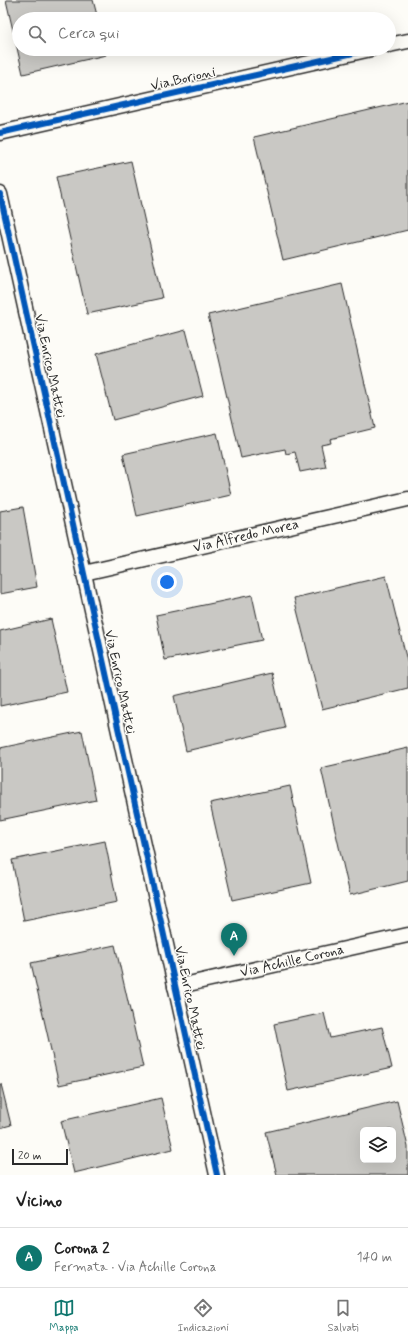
<!DOCTYPE html>
<html lang="it">
<head>
<meta charset="utf-8">
<style>
	:root { --surface:#fff; --page:#f2f2f2; --text:#222; --muted:#767676; --line:#e0e0e0; --accent:#0f766e }
	body { margin:0; font-family:Mynerve,sans-serif; background:var(--page); color:var(--text) }
	.controls { position:absolute; right:12px; bottom:12px; display:grid; overflow:hidden; border-radius:6px; box-shadow:0 4px 16px #0002 }
	.controls button { width:36px; height:36px; display:grid; place-items:center; padding:0; border:0; border-bottom:1px solid var(--line); background:var(--surface); color:var(--text); font:20px sans-serif }
	.scale { position:absolute; left:12px; bottom:10px; width:56px; box-sizing:border-box; padding-left:4px; border:2px solid #2b2b2b; border-top:0; font-size:11px; line-height:14px; white-space:nowrap; color:#2b2b2b; -webkit-text-stroke:3px #fdfcf7; paint-order:stroke }
	.you { position:absolute; left:167px; top:582px; width:14px; height:14px; margin:-10px; border:3px solid #fff; border-radius:50%; background:#1a73e8; box-shadow:0 0 0 6px #1a73e833 }
	.badge { display:grid; place-items:center; width:26px; height:26px; border-radius:50%; background:var(--accent); color:#fff; font-size:13px; font-weight:700 }
	.pin { position:absolute; translate:-50% -33px; filter:drop-shadow(0 1px 2px #0008) }
	.pin::after { content:''; position:absolute; top:21px; width:14px; height:12px; background:inherit; clip-path:polygon(0 0,100% 0,50% 100%) }
	.list { margin:0; padding:0; list-style:none }
	h2 { display:flex; justify-content:space-between; align-items:center; height:52px; margin:0; padding:0 16px; font-size:17px }
	h2 small { font-size:13px; font-weight:400; color:var(--muted) }
	.list li { display:grid; grid-template-columns:26px 1fr auto; gap:12px; align-items:center; box-sizing:border-box; height:60px; padding:0 16px; border-top:1px solid var(--line) }
	.list b { display:block; font-size:15px; white-space:nowrap }
	.list p { margin:0; font-size:13px; white-space:nowrap; color:var(--muted) }
	.list em { font-size:13px; font-style:normal; color:var(--muted) }
	.icon { flex:none; width:22px; height:22px; fill:none; stroke:currentColor; stroke-width:2; stroke-linecap:round; stroke-linejoin:round }
	.map { position:relative; flex:none; width:408px; height:1175px; overflow:hidden }
	.search { position:absolute; background:var(--surface); box-shadow:0 4px 16px #0002; left:12px; right:12px; top:12px; height:44px; display:flex; align-items:center; gap:10px; box-sizing:border-box; padding:0 14px; border-radius:22px; color:var(--muted); font-size:15px }
	.sheet { height:112px; background:var(--surface) }
	nav { display:flex; justify-content:space-around; align-items:center; box-sizing:border-box; height:56px; border-top:1px solid var(--line); background:var(--surface); font-size:11px; color:var(--muted) }
	nav a { display:grid; justify-items:center; gap:2px }
	nav .on { color:var(--accent) }
	.map>svg:first-child { display:block }
</style>
</head>
<body>
<div class="map">
<svg width="408" height="1175" viewBox="0 0 408 1175">
	<rect width="100%" height="100%" fill="#fdfcf7"/>
	<filter id="ink" filterUnits="userSpaceOnUse"><feTurbulence type="fractalNoise" baseFrequency=".025" numOctaves="2"/><feDisplacementMap in="SourceGraphic" scale="8" xChannelSelector="R" yChannelSelector="G"/><feConvolveMatrix kernelMatrix="1 2 1 2 8 2 1 2 1" color-interpolation-filters="sRGB"/></filter>
	<g filter="url(#ink)">
		<!-- building -->
		<g fill="#c9c8c4" stroke="#2b2b2b" fill-rule="evenodd">
			<polygon points="6,0 93,0 98,19 19,19 19,49 105,49 106,55 23,74"/>
			<polygon points="408,101 408,230 283,260 254,137"/>
			<polygon points="131,161 162,298 87,314 56,177"/>
			<polygon points="342,284 375,428 330,439 331,443 321,445 326,467 300,472 295,452 286,454 285,449 241,458 208,315"/>
			<polygon points="186,330 203,396 113,420 96,354"/>
			<polygon points="217,433 231,495 137,516 123,454"/>
			<polygon points="23,507 37,587 0,594 0,511"/>
			<polygon points="386,576 408,665 408,688 322,709 294,598"/>
			<polygon points="252,595 262,640 165,660 156,615"/>
			<polygon points="51,619 67,692 0,706 0,631"/>
			<polygon points="272,673 285,728 186,751 174,696"/>
			<polygon points="82,731 96,800 0,820 0,748"/>
			<polygon points="408,748 408,881 350,895 321,768"/>
			<polygon points="290,786 311,883 232,900 210,803"/>
			<polygon points="105,841 117,902 24,921 12,860"/>
			<polygon points="115,945 143,1067 59,1085 31,963"/>
			<polygon points="324,1013 330,1038 382,1027 392,1068 288,1091 274,1024"/>
			<polygon points="0,1084 1,1084 11,1125 0,1128"/>
			<polygon points="161,1098 173,1149 74,1173 61,1121"/>
			<path d="M 397,1101 L 408,1147 L 408,1175 L 277,1175 L 266,1132 ZM 363,1130 L 393,1130 L 393,1160 L 363,1160 Z"/>
		</g>
		<g fill="none" stroke-linecap="round" stroke-linejoin="round">
			<!-- minor casing -->
			<g stroke="#2b2b2b" stroke-width="17">
				<g id="minor">
					<polyline points="389,45 408,41"/>
					<polyline points="0,133 371,49"/>
					<polyline points="0,194 217,1175"/>
					<polyline points="84,573 408,499"/>
					<polyline points="175,987 408,935"/>
				</g>
			</g>
			<!-- minor -->
			<use href="#minor" stroke="#fdfcf7" stroke-width="14"/>
			<!-- cycleway casing -->
			<g stroke="#fdfcf7" stroke-width="8">
				<g id="cycleway">
					<polyline points="0,133 371,49"/>
					<polyline points="0,194 217,1175"/>
				</g>
			</g>
			<!-- cycleway -->
			<use href="#cycleway" stroke="#0057b8" stroke-width="6"/>
		</g>
	</g>
	<g text-anchor="middle" dominant-baseline="central" stroke-width="3" stroke-linejoin="round" paint-order="stroke">
		<!-- street labels -->
		<g font-size="14" fill="#2b2b2b" stroke="#fdfcf7">
			<text transform="translate(183 79) rotate(-13)">Via Borioni</text>
			<text transform="translate(50 366) rotate(78)">Via Enrico Mattei</text>
			<text transform="translate(246 536) rotate(-13)">Via Alfredo Morea</text>
			<text transform="translate(120 682) rotate(78)">Via Enrico Mattei</text>
			<text transform="translate(292 961) rotate(-13)">Via Achille Corona</text>
			<text transform="translate(190 998) rotate(78)">Via Enrico Mattei</text>
		</g>
	</g>
</svg>
<div class="controls">
<button><svg class="icon" aria-label="layers" viewBox="0 0 24 24"><path d="M12 4l9 5-9 5-9-5zM3 14l9 5 9-5"/></svg></button>
</div>
<div class="scale">20 m</div>
<div class="you"></div>
<div class="pin badge" style="left:234px;top:956px">A</div>
<div class="search"><svg class="icon" aria-label="search" viewBox="0 0 24 24"><circle cx="10" cy="10" r="6"/><path d="M15 15l6 6"/></svg>Cerca qui</div>
</div>
<section class="sheet">
<h2>Vicino<small></small></h2>
<ul class="list">
<li><span class="badge">A</span><div><b>Corona 2</b><p>Fermata · Via Achille Corona</p></div><em>140 m</em></li>
</ul>
</section>
<nav>
<a class="on"><svg class="icon" aria-label="map" viewBox="0 0 24 24"><path d="M3 6l6-2 6 2 6-2v14l-6 2-6-2-6 2zM9 4v14M15 6v14"/></svg>Mappa</a>
<a><svg class="icon" aria-label="directions" viewBox="0 0 24 24"><path d="M12 3l9 9-9 9-9-9zM9 14v-3h6M13 9l2 2-2 2"/></svg>Indicazioni</a>
<a><svg class="icon" aria-label="saved" viewBox="0 0 24 24"><path d="M7 4h10v16l-5-4-5 4z"/></svg>Salvati</a>
</nav>
</body>
</html>
